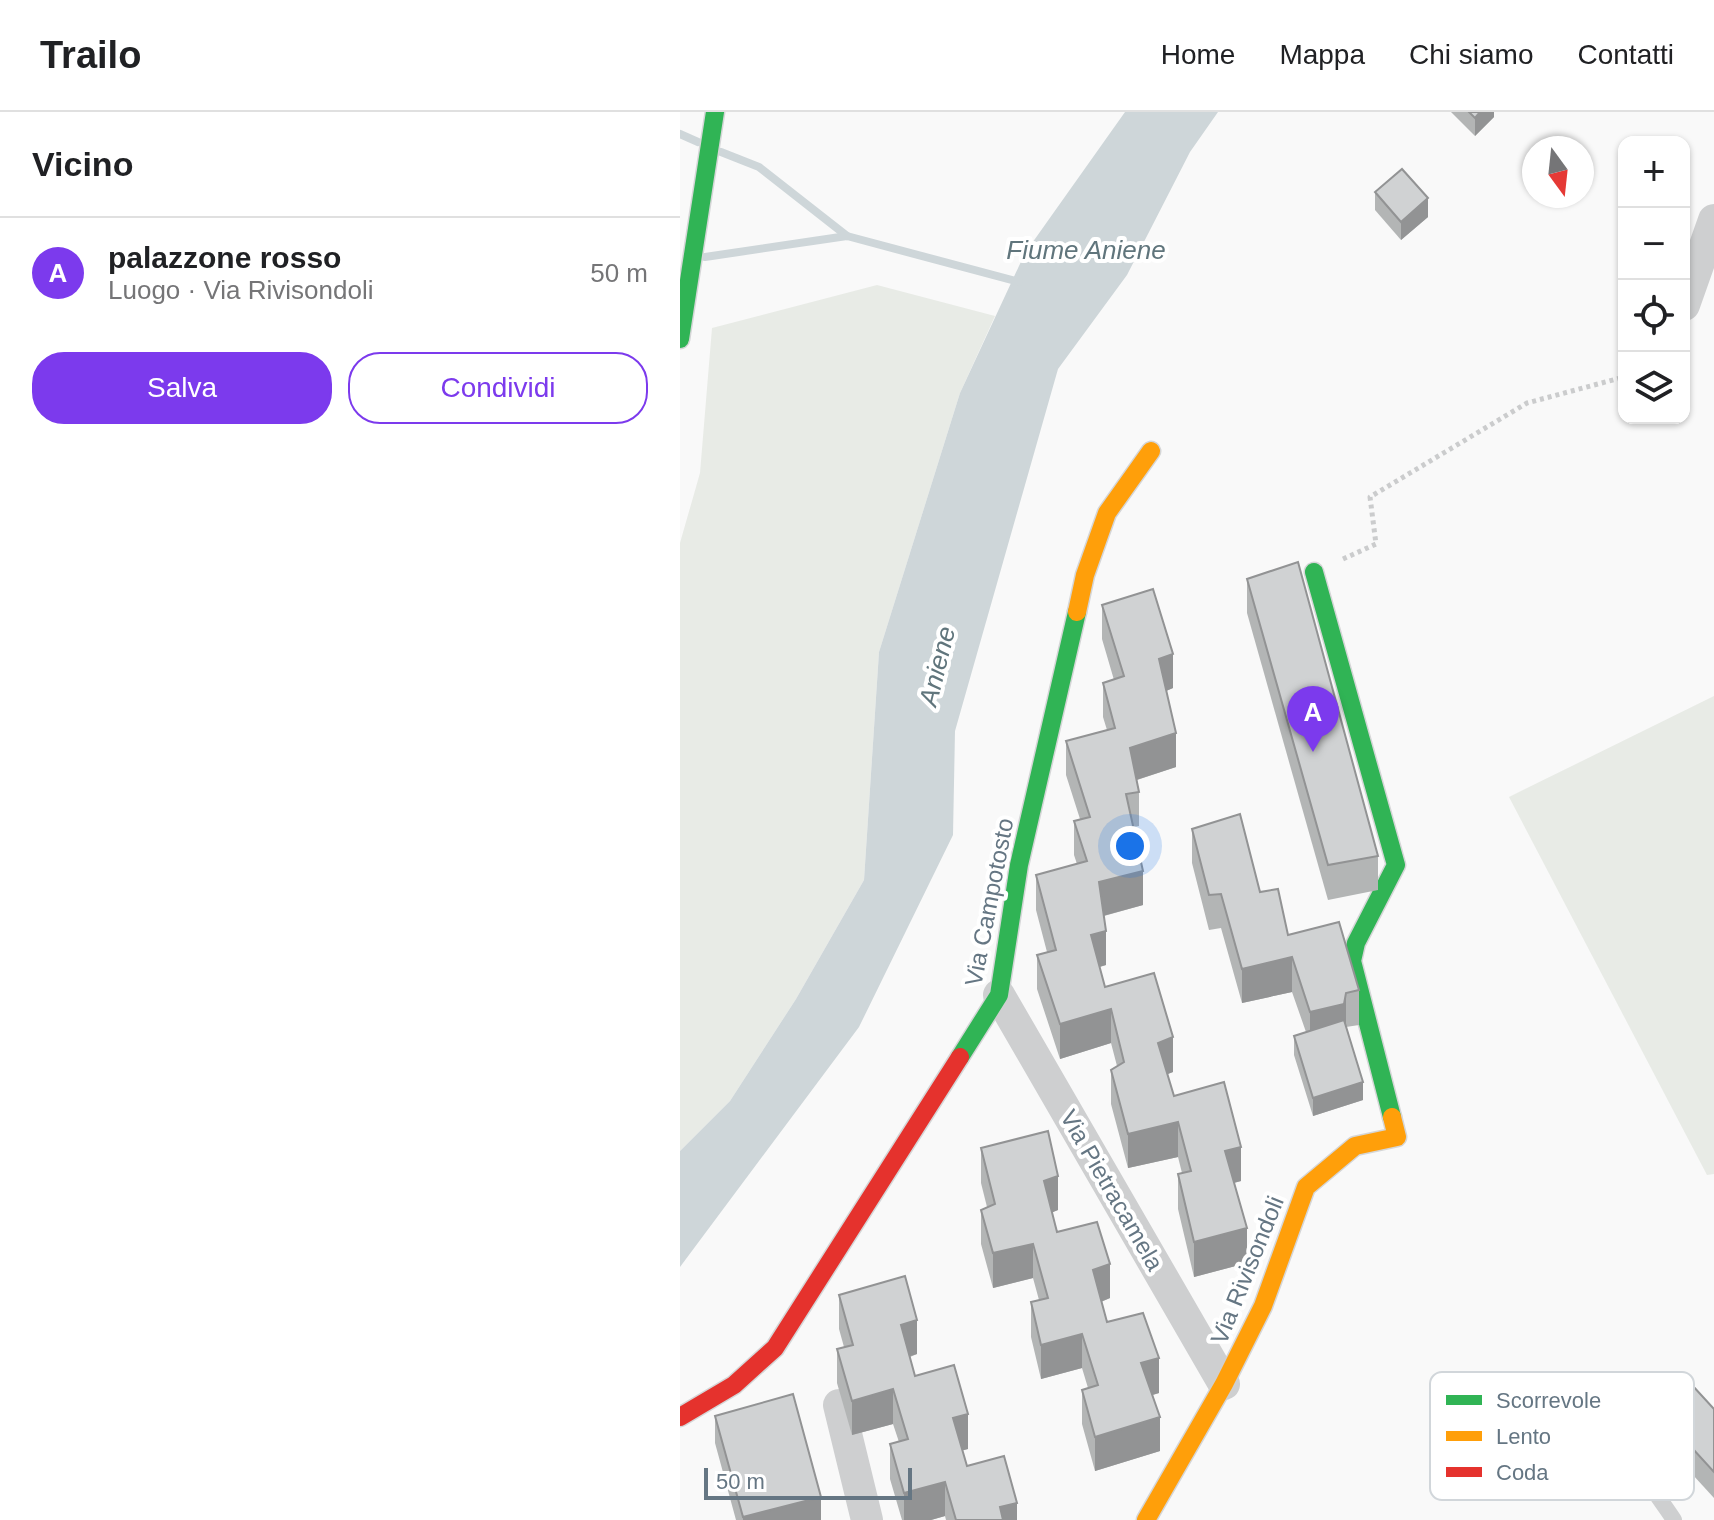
<!DOCTYPE html>
<html lang="it">
<head>
<meta charset="utf-8">
<style>
	:root { --surface:#fff; --page:#f2f2f2; --text:#202124; --muted:#757577; --line:#e0e0e0; --accent:#7c3aed }
	body { margin:0; font-family:Helvetica,sans-serif; background:var(--page); color:var(--text) }
	.controls { position:absolute; right:24px; top:24px; display:grid; overflow:hidden; border-radius:16px; box-shadow:0 2px 6px #0004 }
	.controls button { width:72px; height:72px; display:grid; place-items:center; padding:0; border:0; border-bottom:2px solid var(--line); background:var(--surface); color:var(--text); font:40px sans-serif }
	.compass { position:absolute; left:842px; top:24px; width:72px; height:72px; border-radius:50%; background:var(--surface); box-shadow:0 2px 6px #0004; rotate:165deg }
	.scale { position:absolute; left:24px; bottom:20px; width:208px; box-sizing:border-box; padding-left:8px; border:4px solid #657683; border-top:0; font-size:22px; line-height:28px; white-space:nowrap; color:#657683; -webkit-text-stroke:6px #fff; paint-order:stroke }
	.you { position:absolute; left:450px; top:734px; width:28px; height:28px; margin:-20px; border:6px solid #fff; border-radius:50%; background:#1a73e8; box-shadow:0 0 0 12px #1a73e833 }
	.badge { display:grid; place-items:center; width:52px; height:52px; border-radius:50%; background:var(--accent); color:#fff; font-size:26px; font-weight:700 }
	.pin { position:absolute; translate:-50% -66px; filter:drop-shadow(0 2px 4px #0008) }
	.pin::after { content:''; position:absolute; top:42px; width:28px; height:24px; background:inherit; clip-path:polygon(0 0,100% 0,50% 100%) }
	.list { margin:0; padding:0; list-style:none }
	h2 { display:flex; justify-content:space-between; align-items:center; height:104px; margin:0; padding:0 32px; font-size:34px }
	h2 small { font-size:26px; font-weight:400; color:var(--muted) }
	.list li { display:grid; grid-template-columns:52px 1fr auto; gap:24px; align-items:center; box-sizing:border-box; height:112px; padding:0 32px; border-top:2px solid var(--line) }
	.list b { display:block; font-size:30px; white-space:nowrap }
	.list p { margin:0; font-size:26px; white-space:nowrap; color:var(--muted) }
	.list em { font-size:26px; font-style:normal; color:var(--muted) }
	.actions { display:flex; gap:16px; padding:24px 32px }
	.actions a { flex:1; padding:18px 0; border:2px solid var(--accent); border-radius:32px; text-align:center; font-size:28px; color:var(--accent) }
	.actions .main { background:var(--accent); color:#fff }
	.icon { flex:none; width:44px; height:44px; fill:none; stroke:currentColor; stroke-width:2; stroke-linecap:round; stroke-linejoin:round }
	.map { position:relative; flex:none; width:1034px; height:1408px; overflow:hidden }
	header { display:flex; align-items:center; gap:48px; box-sizing:border-box; height:112px; padding:0 40px; background:var(--surface); border-bottom:2px solid var(--line) }
	header strong { font-size:38px }
	nav { display:flex; gap:44px; margin-inline-start:auto; font-size:28px }
	main { display:flex }
	aside { flex:1; background:var(--surface) }
	.map>svg:first-child { display:block }
</style>
</head>
<body>
<header>
<strong>Trailo</strong>
<nav><a>Home</a><a>Mappa</a><a>Chi siamo</a><a>Contatti</a></nav>
</header>
<main>
<aside>
<h2>Vicino<small></small></h2>
<ul class="list">
<li><span class="badge">A</span><div><b>palazzone rosso</b><p>Luogo · Via Rivisondoli</p></div><em>50 m</em></li>
</ul>
<div class="actions"><a class="main">Salva</a><a>Condividi</a></div>
</aside>
<div class="map">
<svg width="1034" height="1408" viewBox="0 0 1034 1408">
	<rect width="100%" height="100%" fill="#f9f9f9"/>
	<!-- green -->
	<g fill="#e8ebe6">
		<polygon points="197,173 315,204 280,281 199,540 184,768 116,887 50,989 0,1039 0,431 20,361 32,216"/>
		<polygon points="1034,584 1034,1062 1027,1063 829,685"/>
	</g>
	<!-- water -->
	<polygon fill="#ced6d9" points="445,0 538,0 510,40 447,163 378,257 275,619 273,723 179,915 0,1155 0,1039 50,989 116,887 184,768 199,540 280,281 345,141"/>
	<g fill="none" stroke-linecap="round" stroke-linejoin="round">
		<!-- stream -->
		<g stroke="#ced6d9" stroke-width="8">
			<polyline points="0,22 18,30"/>
			<polyline points="41,40 79,55 167,124"/>
			<polyline points="25,145 167,124 339,170"/>
		</g>
		<!-- fast casing -->
		<g stroke="#d5d6d7" stroke-width="21">
			<g id="fast">
				<polyline points="0,227 35,0"/>
				<polyline points="634,460 716,753 676,831 672,849 712,1005"/>
				<polyline points="280,945 319,883 339,753 397,500"/>
			</g>
		</g>
		<!-- slow casing -->
		<g stroke="#d5d6d7" stroke-width="21">
			<g id="slow">
				<polyline points="397,500 405,463 427,401 471,339"/>
				<polyline points="466,1408 544,1272 583,1194 626,1075 675,1034 717,1025 712,1005"/>
			</g>
		</g>
		<!-- jam casing -->
		<g stroke="#d5d6d7" stroke-width="21">
			<polyline id="jam" points="0,1305 54,1273 95,1236 280,945"/>
		</g>
		<!-- path -->
		<polyline stroke="#cbcccd" stroke-width="5" stroke-dasharray="4 4" stroke-linecap="butt" points="663,447 696,432 690,385 847,291 944,265"/>
		<!-- lane -->
		<path stroke="#cecfd0" stroke-width="16" d="M 966,1289 C 958,1295 947,1301 945,1312 C 939,1337 981,1387 994,1408"/>
		<!-- street -->
		<g stroke="#cecfd0" stroke-width="32">
			<polyline points="1004,193 1034,108"/>
			<polyline points="319,883 544,1272"/>
			<polyline points="159,1293 187,1408"/>
		</g>
		<!-- fast -->
		<use href="#fast" stroke="#30b455" stroke-width="18"/>
		<!-- slow -->
		<use href="#slow" stroke="#ff9f0a" stroke-width="18"/>
		<!-- jam -->
		<use href="#jam" stroke="#e5322d" stroke-width="18"/>
	</g>
	<!-- wall -->
	<g fill="#b3b5b5">
		<polygon points="771,0 814,0 814,5 795,24"/>
		<polygon points="695,80 748,105 721,128 695,98"/>
		<polygon points="567,467 698,744 698,778 648,788 567,501"/>
		<polygon points="422,493 493,576 486,579 496,655 457,668 459,680 459,714 454,715 463,793 424,804 426,853 420,855 425,875 493,960 487,962 494,984 561,1069 554,1071 567,1151 514,1165 498,1097 498,1062 502,1061 498,1045 448,1056 431,992 431,958 437,954 431,931 380,947 357,877 357,843 367,840 356,798 356,763 397,752 394,743 394,709 400,707 386,663 386,629 427,618 423,605 423,571 434,568 422,527"/>
		<polygon points="512,717 580,780 608,823 679,878 679,913 666,915 683,988 633,1004 614,943 614,924 626,920 612,880 562,891 541,816 529,818 512,751"/>
		<polygon points="301,1036 378,1098 372,1100 377,1120 430,1186 421,1190 427,1210 479,1281 473,1283 480,1339 415,1359 402,1312 402,1278 408,1276 402,1256 361,1267 351,1225 351,1190 359,1188 353,1166 313,1176 301,1132 301,1098 307,1095 301,1071"/>
		<polygon points="159,1183 237,1242 230,1245 235,1264 288,1337 282,1338 287,1354 337,1408 266,1408 265,1404 251,1408 222,1408 210,1367 210,1332 219,1330 213,1312 172,1323 157,1271 157,1237 164,1235 159,1217"/>
		<polygon points="1034,1297 1034,1386 981,1328 981,1302"/>
		<polygon points="35,1304 141,1408 56,1408 35,1331"/>
	</g>
	<!-- shaded-wall -->
	<g fill="#929394">
		<polygon points="800,0 814,0 814,5 795,24 795,6"/>
		<polygon points="748,86 748,105 721,128 721,110"/>
		<polygon points="493,542 493,576 479,582 479,547"/>
		<polygon points="496,621 496,655 450,670 450,636"/>
		<polygon points="463,759 463,793 419,805 419,770"/>
		<polygon points="426,819 426,853 411,857 411,823"/>
		<polygon points="612,845 612,880 562,891 562,857"/>
		<polygon points="666,881 666,915 630,935 630,900"/>
		<polygon points="431,897 431,931 380,947 380,912"/>
		<polygon points="493,925 493,960 478,966 478,931"/>
		<polygon points="683,970 683,988 633,1004 633,986"/>
		<polygon points="498,1010 498,1045 448,1056 448,1022"/>
		<polygon points="561,1035 561,1069 545,1073 545,1039"/>
		<polygon points="378,1064 378,1098 364,1104 364,1069"/>
		<polygon points="567,1116 567,1151 514,1165 514,1130"/>
		<polygon points="353,1132 353,1166 313,1176 313,1141"/>
		<polygon points="430,1152 430,1186 413,1193 413,1158"/>
		<polygon points="237,1208 237,1242 221,1247 221,1213"/>
		<polygon points="402,1222 402,1256 361,1267 361,1233"/>
		<polygon points="479,1246 479,1281 461,1286 461,1251"/>
		<polygon points="213,1277 213,1312 172,1323 172,1289"/>
		<polygon points="288,1302 288,1337 273,1341 273,1306"/>
		<polygon points="480,1305 480,1339 415,1359 415,1325"/>
		<polygon points="265,1370 265,1404 251,1408 224,1408 224,1381"/>
		<polygon points="141,1385 141,1408 63,1408 63,1405"/>
		<polygon points="337,1391 337,1408 320,1408 320,1395"/>
	</g>
	<!-- building -->
	<g fill="#d0d2d3" stroke="#929394" stroke-width="2">
		<polygon points="789,0 800,0 795,6"/>
		<polygon points="722,57 748,86 721,110 695,80"/>
		<polygon points="618,450 698,744 648,753 567,467"/>
		<polygon points="473,477 493,542 479,547 496,621 450,636 459,680 446,682 463,759 419,770 426,819 411,823 425,875 474,861 493,925 478,931 494,984 544,970 561,1035 545,1039 567,1116 514,1130 498,1062 511,1059 498,1010 448,1022 431,958 444,950 431,897 380,912 357,843 376,838 356,763 407,749 394,709 410,705 386,629 435,616 423,571 444,564 422,493"/>
		<polygon points="560,702 580,780 598,777 608,823 659,810 679,878 666,881 664,892 630,900 612,845 562,857 541,782 529,783 512,717"/>
		<polygon points="664,908 683,970 633,986 614,924"/>
		<polygon points="368,1019 378,1064 364,1069 377,1120 417,1110 430,1152 413,1158 427,1210 463,1201 479,1246 461,1251 480,1305 415,1325 402,1278 418,1273 402,1222 361,1233 351,1190 368,1186 353,1132 313,1141 301,1098 315,1092 301,1036"/>
		<polygon points="225,1164 237,1208 221,1213 235,1264 274,1253 288,1302 273,1306 287,1354 324,1344 337,1391 320,1395 323,1408 276,1408 265,1370 224,1381 210,1332 228,1327 213,1277 172,1289 157,1237 173,1233 159,1183"/>
		<polygon points="1012,1273 1034,1297 1034,1360 981,1302"/>
		<polygon points="113,1282 141,1385 63,1405 35,1304"/>
	</g>
	<g text-anchor="middle" dominant-baseline="central" stroke-width="8" stroke-linejoin="round" paint-order="stroke">
		<!-- street labels -->
		<g font-size="24" fill="#657683" stroke="#fff">
			<text transform="translate(309 790) rotate(-79)">Via Campotosto</text>
			<text transform="translate(432 1078) rotate(60)">Via Pietracamela</text>
			<text transform="translate(567 1158) rotate(-68)">Via Rivisondoli</text>
		</g>
		<!-- water labels -->
		<g font-size="26" font-style="italic" fill="#60757c" stroke="#fff">
			<text x="406" y="138">Fiume Aniene</text>
			<text transform="translate(257 554) rotate(-76)">Aniene</text>
		</g>
	</g>
	<!-- legend -->
	<rect x="750" y="1260" width="264" height="128" rx="12" fill="#fff" stroke="#d1d6da" stroke-width="2"/>
	<rect x="766" y="1283" width="36" height="10" fill="#30b455"/>
	<rect x="766" y="1319" width="36" height="10" fill="#ff9f0a"/>
	<rect x="766" y="1355" width="36" height="10" fill="#e5322d"/>
	<g font-size="22" fill="#657683">
		<text x="816" y="1296">Scorrevole</text>
		<text x="816" y="1332">Lento</text>
		<text x="816" y="1368">Coda</text>
	</g>
</svg>
<div class="controls">
<button>+</button>
<button>−</button>
<button><svg class="icon" aria-label="locate" viewBox="0 0 24 24"><circle cx="12" cy="12" r="6"/><path d="M12 2v4M12 18v4M2 12h4M18 12h4"/></svg></button>
<button><svg class="icon" aria-label="layers" viewBox="0 0 24 24"><path d="M12 4l9 5-9 5-9-5zM3 14l9 5 9-5"/></svg></button>
</div>
<svg class="compass" viewBox="-18 -18 36 36"><path d="M0-13l5 13h-10z" fill="#e53935"/><path d="M0 13l5-13h-10z" fill="#757577"/></svg>
<div class="scale">50 m</div>
<div class="you"></div>
<div class="pin badge" style="left:633px;top:640px">A</div>
</div>
</main>
</body>
</html>
